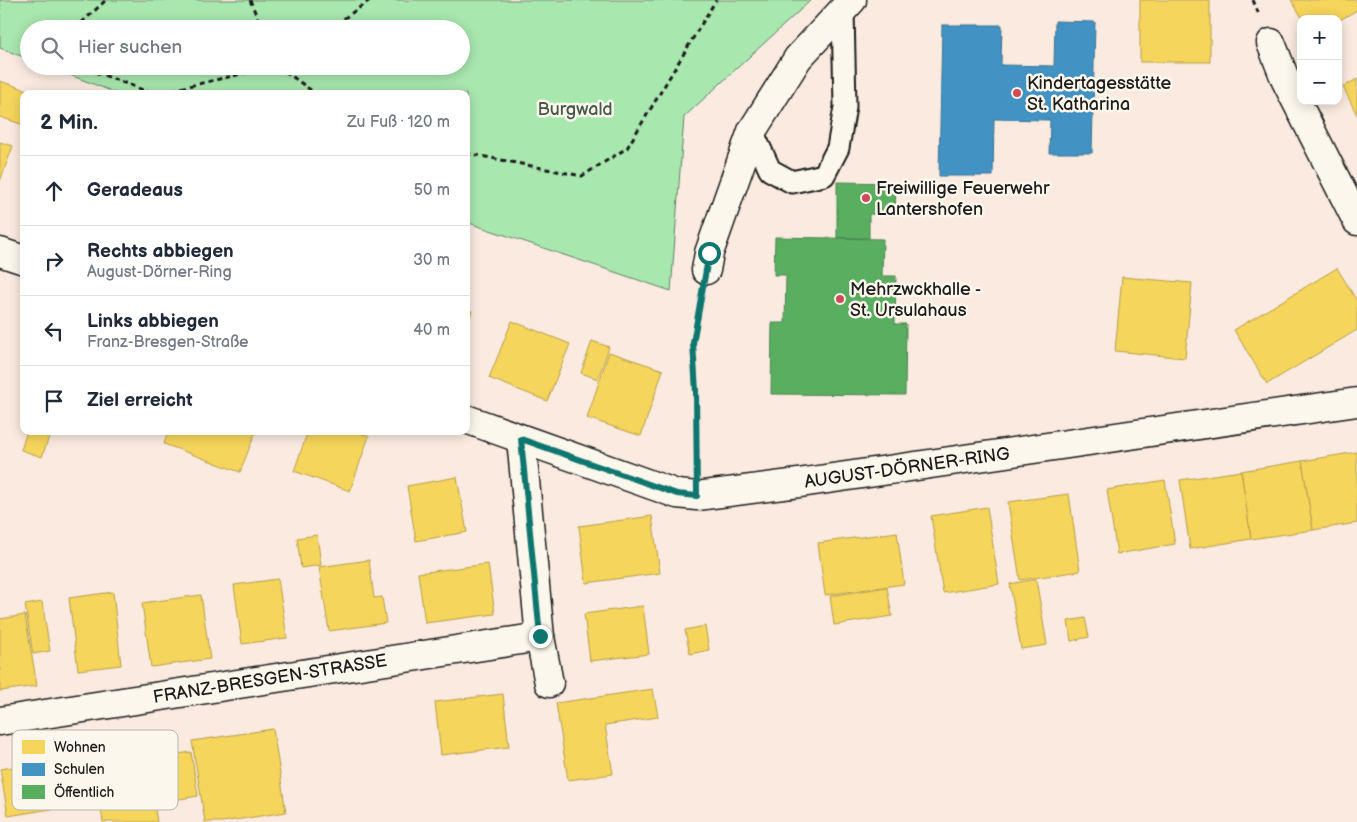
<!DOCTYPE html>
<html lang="de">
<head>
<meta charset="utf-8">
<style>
	:root { --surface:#fff; --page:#f6f6f7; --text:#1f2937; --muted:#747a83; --line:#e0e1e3 }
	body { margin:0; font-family:"Balsamiq Sans",sans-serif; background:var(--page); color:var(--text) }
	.controls { position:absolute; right:15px; top:15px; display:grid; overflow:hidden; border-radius:10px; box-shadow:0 2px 12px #0003 }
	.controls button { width:45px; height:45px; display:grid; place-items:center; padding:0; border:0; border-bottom:1px solid var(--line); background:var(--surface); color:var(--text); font:25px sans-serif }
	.stop { position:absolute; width:15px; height:15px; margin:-11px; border:4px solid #0f766e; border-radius:50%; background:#fff }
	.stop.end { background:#0f766e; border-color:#fff; box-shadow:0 1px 5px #0008 }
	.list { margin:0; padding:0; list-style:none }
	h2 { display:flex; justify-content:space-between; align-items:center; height:65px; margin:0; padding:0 20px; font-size:21px }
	h2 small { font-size:16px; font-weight:400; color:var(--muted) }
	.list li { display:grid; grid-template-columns:32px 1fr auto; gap:15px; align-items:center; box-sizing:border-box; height:70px; padding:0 20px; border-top:1px solid var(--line) }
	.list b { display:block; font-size:19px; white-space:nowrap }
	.list p { margin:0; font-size:16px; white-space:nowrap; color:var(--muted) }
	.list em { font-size:16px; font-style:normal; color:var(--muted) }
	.icon { flex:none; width:28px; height:28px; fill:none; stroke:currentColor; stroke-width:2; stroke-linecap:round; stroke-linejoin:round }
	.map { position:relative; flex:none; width:1357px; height:822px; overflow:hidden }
	.search { position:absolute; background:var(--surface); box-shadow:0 2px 12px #0003; left:20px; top:20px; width:450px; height:55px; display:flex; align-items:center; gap:12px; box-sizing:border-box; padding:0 18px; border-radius:28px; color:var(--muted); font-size:19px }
	.panel { position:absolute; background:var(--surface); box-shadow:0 2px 12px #0003; left:20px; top:90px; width:450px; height:345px; border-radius:10px }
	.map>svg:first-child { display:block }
</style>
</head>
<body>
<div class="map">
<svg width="1357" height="822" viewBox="0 0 1357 822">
	<rect width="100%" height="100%" fill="#faeadf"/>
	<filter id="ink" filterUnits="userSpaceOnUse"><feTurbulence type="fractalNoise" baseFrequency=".02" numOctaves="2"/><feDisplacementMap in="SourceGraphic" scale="10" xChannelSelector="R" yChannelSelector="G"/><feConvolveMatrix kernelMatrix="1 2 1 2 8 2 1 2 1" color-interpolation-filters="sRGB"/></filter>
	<g filter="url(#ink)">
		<!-- green -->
		<polygon fill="#a8e7ae" stroke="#628265" points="0,0 811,0 684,117 671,291 466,222 466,94 119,94 47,66 461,66 461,29 29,29 29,59 0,48"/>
		<!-- homes -->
		<g fill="#f6d55c" stroke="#b59e49">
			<rect x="1140" y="0" width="70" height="62"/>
			<polygon points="1291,0 1357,0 1357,10 1338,21 1338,19 1303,19"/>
			<polygon points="1357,79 1357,115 1343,87"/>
			<polygon points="0,81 36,93 24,94 24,125 0,117"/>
			<polygon points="0,142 13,146 0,181"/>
			<polygon points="1337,268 1357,301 1357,330 1267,384 1234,330"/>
			<polygon points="1122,277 1192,283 1185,358 1115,351"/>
			<polygon points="466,309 472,311 466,330"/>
			<polygon points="512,321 570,344 547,401 489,378"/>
			<polygon points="592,341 609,347 598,379 581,373"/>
			<polygon points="609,352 663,370 641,436 587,418"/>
			<polygon points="27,431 32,431 49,437 42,457 21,450"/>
			<polygon points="168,431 256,431 240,472 164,444"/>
			<polygon points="308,431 354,431 369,436 350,491 294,471"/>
			<polygon points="1357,452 1357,523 1313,530 1302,461"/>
			<polygon points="1302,461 1313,530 1251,539 1241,471"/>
			<polygon points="1241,471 1251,539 1190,549 1180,480"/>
			<polygon points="457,477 467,532 416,541 407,486"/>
			<polygon points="1165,480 1175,544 1117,554 1107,490"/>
			<polygon points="1069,494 1080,571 1020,580 1008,502"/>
			<polygon points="987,507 999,584 943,593 931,516"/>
			<polygon points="652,516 660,573 586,583 579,526"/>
			<polygon points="897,532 904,584 825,595 818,543"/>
			<polygon points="317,535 321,565 301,568 297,538"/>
			<polygon points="369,560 374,598 382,597 386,623 329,631 319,567"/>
			<polygon points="488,564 495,614 425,623 418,573"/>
			<polygon points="278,579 287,638 242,644 234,585"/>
			<polygon points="1036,579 1047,645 1021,649 1010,584"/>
			<polygon points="887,587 892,616 834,625 830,596"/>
			<polygon points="113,592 121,665 78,670 69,598"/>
			<polygon points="201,595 210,659 151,667 142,603"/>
			<polygon points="42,602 50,651 33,654 25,605"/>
			<polygon points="643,606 649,654 590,661 584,614"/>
			<polygon points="25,615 37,686 0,691 0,619"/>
			<polygon points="1085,618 1089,637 1071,641 1068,621"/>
			<polygon points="705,626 709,650 690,654 685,630"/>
			<polygon points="653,689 658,717 605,725 613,774 568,780 556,703"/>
			<polygon points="503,694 509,747 441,755 435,702"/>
			<polygon points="273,729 286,812 222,822 205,822 192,741"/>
			<polygon points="145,747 157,822 103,822 93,756"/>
			<polygon points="191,752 198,796 167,801 159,757"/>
			<polygon points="49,761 57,808 8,816 0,769"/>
		</g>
		<!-- schools -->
		<polygon fill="#4393c3" stroke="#376f91" points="1055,21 1095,22 1092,153 1049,153 1050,120 994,119 993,176 939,176 942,25 1002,25 1001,65 1054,66"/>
		<!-- public -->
		<g fill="#5aae61" stroke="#47824c">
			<polygon points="837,182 896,183 895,215 869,214 869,238 837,238"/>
			<polygon points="775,237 883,239 882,276 896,276 895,324 906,324 905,395 771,394 772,323 785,323 786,275 774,275"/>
		</g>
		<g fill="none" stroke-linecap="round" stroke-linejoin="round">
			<!-- service casing -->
			<g stroke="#1c1c1c" stroke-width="25">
				<polyline id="service" points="752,131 770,170 792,182 824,175 838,148 845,107 843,10"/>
			</g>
			<!-- minor casing -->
			<g stroke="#1c1c1c" stroke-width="31">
				<g id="minor">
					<polyline points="1271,43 1286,81 1357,221"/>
					<polyline points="0,252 24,260"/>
					<polyline points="706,270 709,253 752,131 798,58 852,0"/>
					<polyline points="466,419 677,494 697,496 799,483 1357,402"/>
					<polyline points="521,439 540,637 549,683"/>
					<polyline points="0,721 540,637"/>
				</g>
			</g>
			<!-- path -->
			<g stroke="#1c1c1c" stroke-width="3" stroke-dasharray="5 4" stroke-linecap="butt">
				<polyline points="250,0 262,29"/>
				<polyline points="1253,0 1259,15"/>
				<polyline points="75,29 106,0"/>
				<polyline points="329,29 370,0"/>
				<polyline points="79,66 154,94 276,66"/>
				<polyline points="278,66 316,94"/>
				<polyline points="466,153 582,176 627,148 716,0"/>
				<polyline points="697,463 696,392 693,343 701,300"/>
			</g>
			<!-- service -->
			<use href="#service" stroke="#fbf7ec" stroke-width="21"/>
			<!-- minor -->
			<use href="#minor" stroke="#fbf7ec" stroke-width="28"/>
		</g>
	</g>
	<g fill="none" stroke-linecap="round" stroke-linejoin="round" filter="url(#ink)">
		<!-- route -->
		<polyline stroke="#0f766e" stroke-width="6" points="540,636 521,439 677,494 697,496 696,392 693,343 709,253"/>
	</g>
	<!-- markers -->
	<g fill="#d1495b" stroke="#fbf7ec" stroke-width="2">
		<circle cx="1017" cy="93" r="5"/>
		<circle cx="866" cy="198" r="5"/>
		<circle cx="840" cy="299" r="5"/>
	</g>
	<g text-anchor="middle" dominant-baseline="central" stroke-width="5" stroke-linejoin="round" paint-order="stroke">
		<!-- poi labels -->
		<g font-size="18" fill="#1c1c1c" stroke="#fbf7ec" text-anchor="start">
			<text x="1027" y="83">Kindertagesstätte<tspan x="1027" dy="21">St. Katharina</tspan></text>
			<text x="876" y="188">Freiwillige Feuerwehr<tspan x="876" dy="21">Lantershofen</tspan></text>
			<text x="850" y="289">Mehrzwckhalle -<tspan x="850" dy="21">St. Ursulahaus</tspan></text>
		</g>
		<!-- park labels -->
		<g font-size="18" fill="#465948" stroke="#fbf7ec">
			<text x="575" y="109">Burgwald</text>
		</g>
		<!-- street labels -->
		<g font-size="18" fill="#1c1c1c" stroke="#fbf7ec">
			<text transform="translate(907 468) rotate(-8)">AUGUST-DÖRNER-RING</text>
			<text transform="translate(270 679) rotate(-9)">FRANZ-BRESGEN-STRASSE</text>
		</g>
	</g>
	<!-- legend -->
	<rect x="12" y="730" width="166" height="80" rx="8" fill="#fbf7ec" stroke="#b8b5ae" stroke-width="1"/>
	<rect x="22" y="740" width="23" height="14" fill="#f6d55c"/>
	<rect x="22" y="763" width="23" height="13" fill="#4393c3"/>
	<rect x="22" y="785" width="23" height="14" fill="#5aae61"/>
	<g font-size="14" fill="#1c1c1c">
		<text x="54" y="752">Wohnen</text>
		<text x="54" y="774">Schulen</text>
		<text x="54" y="797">Öffentlich</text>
	</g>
</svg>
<div class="controls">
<button>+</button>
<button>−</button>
</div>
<div class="stop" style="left:709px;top:253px"></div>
<div class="stop end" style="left:540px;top:636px"></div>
<div class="search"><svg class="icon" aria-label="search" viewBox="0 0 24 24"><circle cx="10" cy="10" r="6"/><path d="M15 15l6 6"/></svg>Hier suchen</div>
<section class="panel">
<h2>2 Min.<small>Zu Fuß · 120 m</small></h2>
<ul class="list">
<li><svg class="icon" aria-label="ahead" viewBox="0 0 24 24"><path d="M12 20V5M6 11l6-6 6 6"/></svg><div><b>Geradeaus</b></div><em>50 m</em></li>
<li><svg class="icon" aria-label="right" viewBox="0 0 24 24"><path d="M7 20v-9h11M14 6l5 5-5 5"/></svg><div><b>Rechts abbiegen</b><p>August-Dörner-Ring</p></div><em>30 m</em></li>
<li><svg class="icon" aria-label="left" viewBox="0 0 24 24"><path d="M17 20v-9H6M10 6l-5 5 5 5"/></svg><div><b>Links abbiegen</b><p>Franz-Bresgen-Straße</p></div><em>40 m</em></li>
<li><svg class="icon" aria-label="arrive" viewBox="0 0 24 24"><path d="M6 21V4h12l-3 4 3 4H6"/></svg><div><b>Ziel erreicht</b></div></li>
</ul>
</section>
</div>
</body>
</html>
